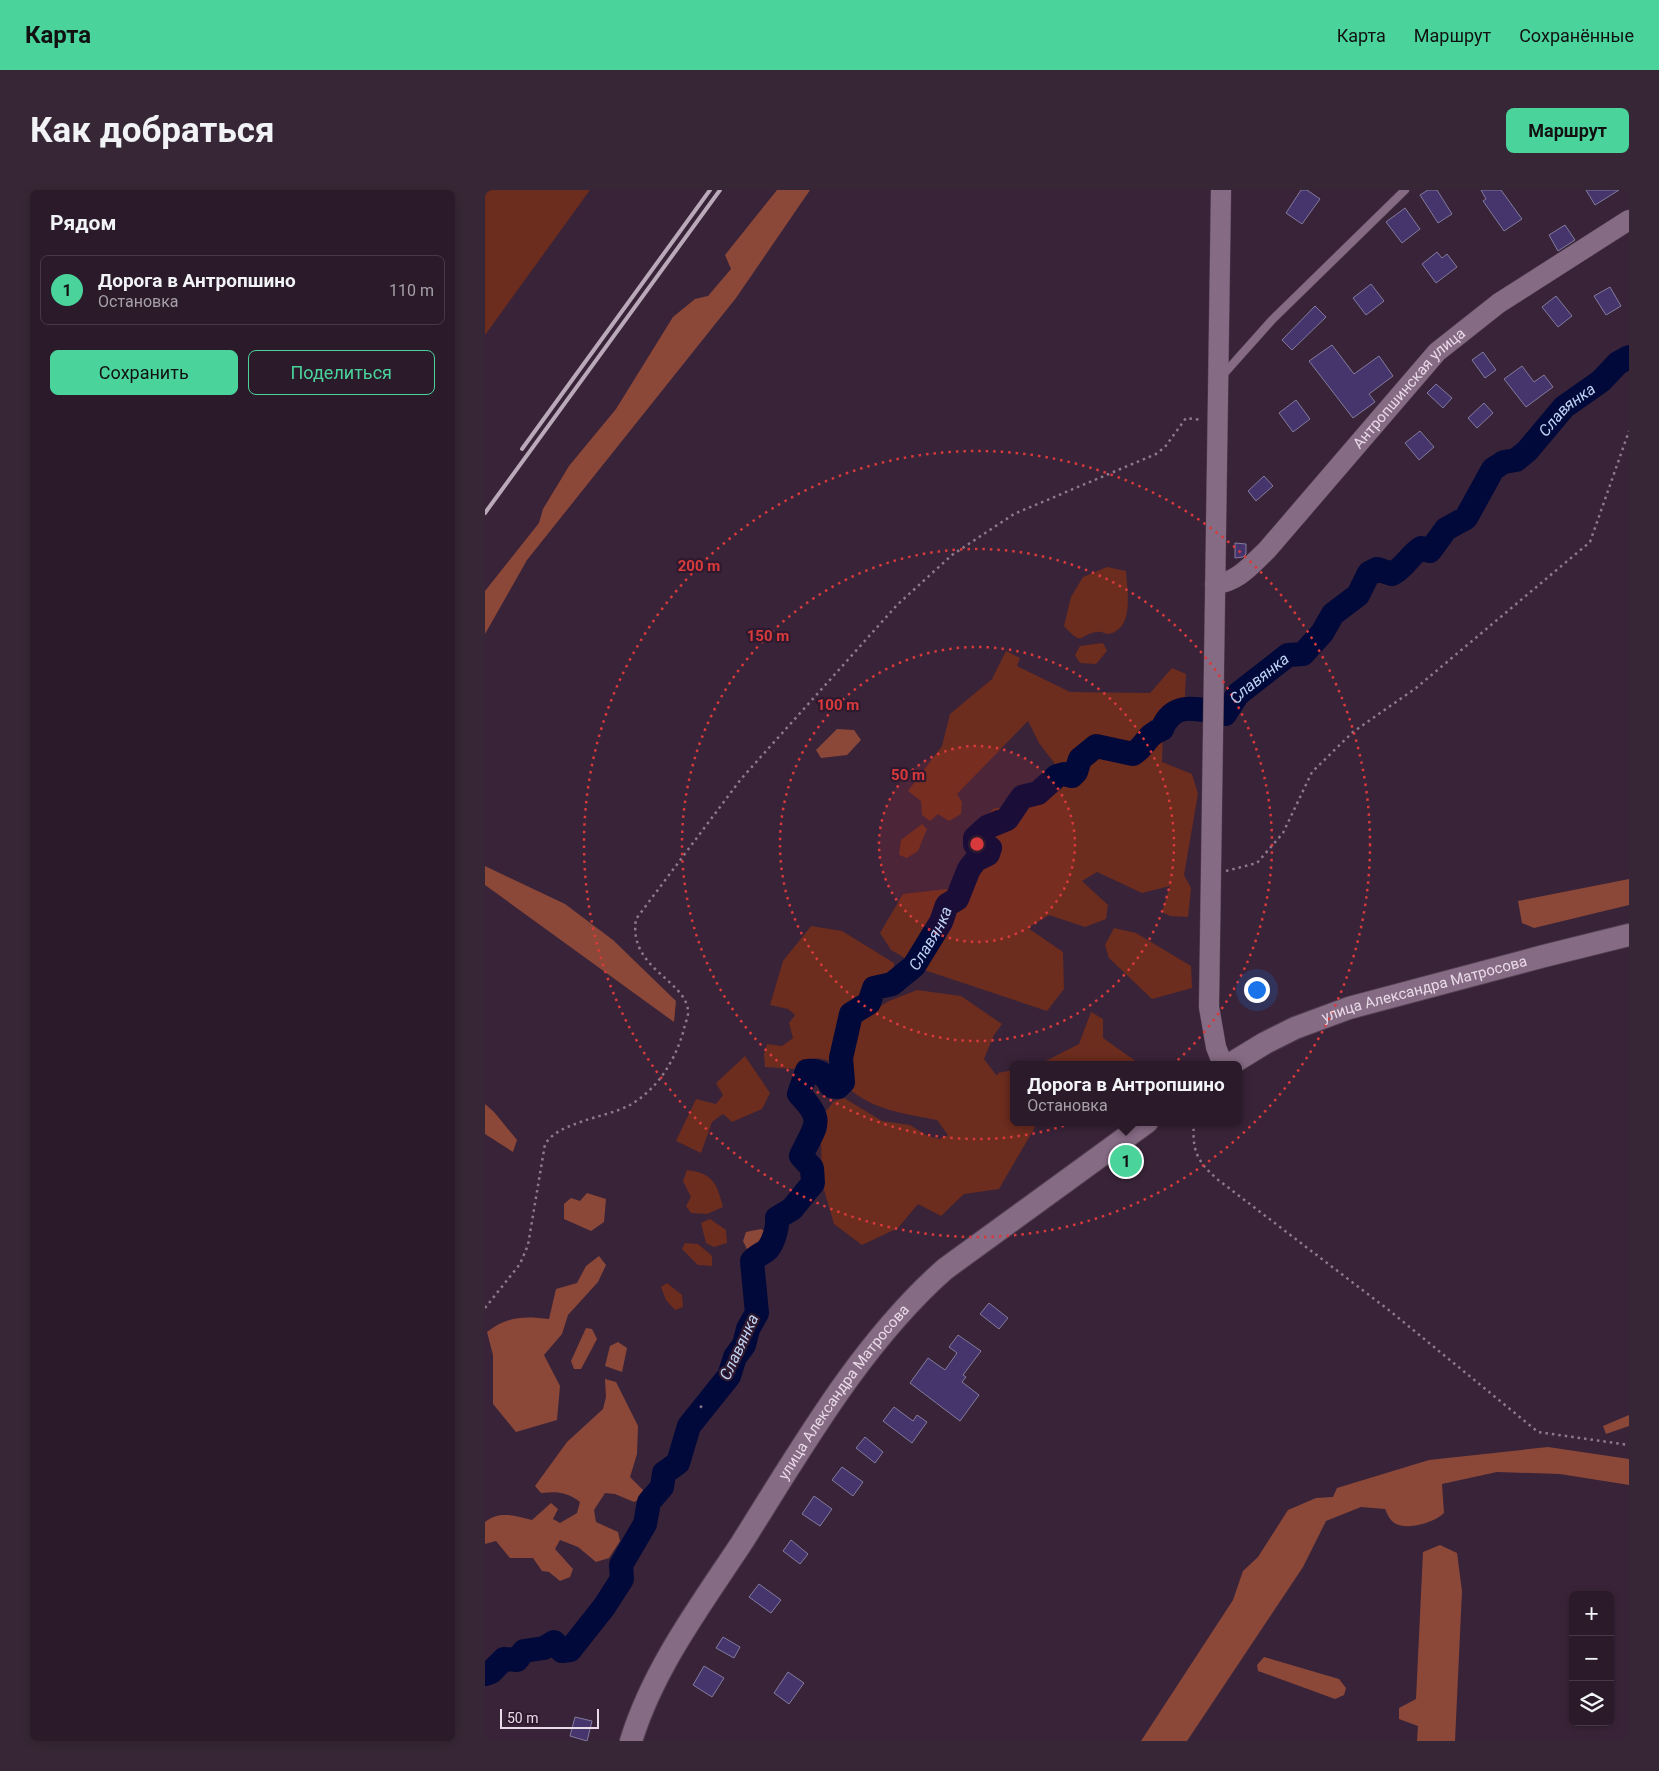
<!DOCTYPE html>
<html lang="ru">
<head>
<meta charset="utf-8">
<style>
	:root { --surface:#2b1a2a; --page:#372736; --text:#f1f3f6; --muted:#a6a1a8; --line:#473847; --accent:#4ad49c }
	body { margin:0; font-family:Roboto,sans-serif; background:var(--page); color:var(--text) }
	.controls { position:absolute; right:15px; bottom:15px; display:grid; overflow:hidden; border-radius:8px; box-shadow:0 2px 8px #0003 }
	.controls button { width:45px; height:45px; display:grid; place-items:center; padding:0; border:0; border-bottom:1px solid var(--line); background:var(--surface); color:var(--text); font:25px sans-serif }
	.scale { position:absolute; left:15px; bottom:12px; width:99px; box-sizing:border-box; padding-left:5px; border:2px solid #e9dae8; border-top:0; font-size:14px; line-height:18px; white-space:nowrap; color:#e9dae8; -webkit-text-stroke:4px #2f192e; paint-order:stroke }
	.you { position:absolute; left:771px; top:799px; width:18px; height:18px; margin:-12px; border:4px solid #fff; border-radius:50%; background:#1a73e8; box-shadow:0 0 0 8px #1a73e833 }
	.badge { display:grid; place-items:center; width:32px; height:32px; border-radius:50%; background:var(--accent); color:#111; font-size:16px; font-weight:700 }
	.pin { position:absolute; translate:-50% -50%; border:2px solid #fff; box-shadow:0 1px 5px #0006 }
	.popup { position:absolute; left:525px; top:871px; width:232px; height:65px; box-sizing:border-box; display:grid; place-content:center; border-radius:8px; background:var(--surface); filter:drop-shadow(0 1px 4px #0005); font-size:16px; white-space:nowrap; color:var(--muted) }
	.popup b { font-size:19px; color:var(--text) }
	.popup::after { content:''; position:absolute; left:50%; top:100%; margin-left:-10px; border:10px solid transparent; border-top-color:var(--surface) }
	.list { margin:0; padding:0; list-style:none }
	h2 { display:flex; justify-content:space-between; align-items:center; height:65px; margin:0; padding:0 20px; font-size:21px }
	h2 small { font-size:16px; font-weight:400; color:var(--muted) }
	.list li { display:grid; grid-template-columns:32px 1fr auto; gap:15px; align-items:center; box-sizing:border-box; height:70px; margin:0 10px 10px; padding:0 10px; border:1px solid var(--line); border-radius:8px }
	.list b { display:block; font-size:19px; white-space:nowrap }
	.list p { margin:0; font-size:16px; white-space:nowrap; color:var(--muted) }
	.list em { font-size:16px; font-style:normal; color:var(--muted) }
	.actions { display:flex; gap:10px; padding:15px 20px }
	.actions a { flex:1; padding:11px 0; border:1px solid var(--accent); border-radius:8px; text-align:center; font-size:18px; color:var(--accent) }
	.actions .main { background:var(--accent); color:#111 }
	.icon { flex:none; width:28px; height:28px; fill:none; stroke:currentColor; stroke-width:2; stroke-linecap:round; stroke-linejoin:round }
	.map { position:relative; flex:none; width:1144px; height:1551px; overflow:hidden; border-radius:8px }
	header { display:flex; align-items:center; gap:30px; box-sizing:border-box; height:70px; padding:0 25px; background:var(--accent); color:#111 }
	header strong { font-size:24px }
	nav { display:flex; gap:28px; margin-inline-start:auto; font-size:18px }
	.intro { display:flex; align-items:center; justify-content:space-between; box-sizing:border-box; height:120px; padding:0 30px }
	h1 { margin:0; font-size:35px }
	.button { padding:12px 22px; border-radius:8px; background:var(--accent); color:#111; font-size:18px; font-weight:700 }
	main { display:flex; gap:30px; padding:0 30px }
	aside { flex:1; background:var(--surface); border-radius:8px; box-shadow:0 2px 8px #0003 }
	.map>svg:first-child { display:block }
</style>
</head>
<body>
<header>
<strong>Карта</strong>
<nav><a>Карта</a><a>Маршрут</a><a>Сохранённые</a></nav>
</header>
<div class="intro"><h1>Как добраться</h1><a class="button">Маршрут</a></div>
<main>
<aside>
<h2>Рядом<small></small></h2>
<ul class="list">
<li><span class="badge">1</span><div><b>Дорога в Антропшино</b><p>Остановка</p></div><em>110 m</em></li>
</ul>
<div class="actions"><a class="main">Сохранить</a><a>Поделиться</a></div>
</aside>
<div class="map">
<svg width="1144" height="1551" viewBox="0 0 1144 1551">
	<rect width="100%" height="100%" fill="#392338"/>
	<!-- green -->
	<g fill="#6c2c1e">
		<polygon points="0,0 105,0 0,145"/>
		<path d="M 622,377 L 641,381 C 642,400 650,438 624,444 C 620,444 616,441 612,442 C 594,444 599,458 579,436 L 586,407 L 598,387 Z"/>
		<polygon points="618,453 622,461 611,474 595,473 590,465 595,456"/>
		<polygon points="521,461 535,468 532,476 585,502 665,503 687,478 701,484 699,526 678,540 677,572 707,584 713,604 699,685 706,698 703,727 685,726 677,722 685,696 657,703 612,682 597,691 623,715 621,729 600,737 564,725 543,738 578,762 579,799 562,821 442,781 406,760 395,743 418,704 462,699 476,705 494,660 490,638 508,619 539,612 575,588 570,574 554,553 543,531 472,604 477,612 476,624 464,631 453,624 445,631 437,625 436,611 423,601 457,556 465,524 507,489"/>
		<polygon points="437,634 442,639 433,661 422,668 414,665 416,650"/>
		<path d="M 326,736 L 357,741 L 409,773 L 409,785 L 370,817 L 379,826 L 404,811 L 432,800 L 476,806 L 517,834 L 509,845 L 499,869 L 512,886 L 513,883 L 528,880 L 528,932 L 553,932 L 514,999 L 479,1004 L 456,1026 L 433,1014 L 413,1038 L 377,1055 L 349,1034 L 337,993 L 336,953 L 342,940 L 338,925 L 349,911 L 359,908 L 397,931 L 425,935 L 443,946 L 454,949 L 463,945 L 452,930 C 421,924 387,920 362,897 L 360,877 C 336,868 330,862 309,879 L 280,877 L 279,864 L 282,854 L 297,856 L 308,848 L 304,833 L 310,825 L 303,819 L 285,815 L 298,771 Z"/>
		<polygon points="629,738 651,743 706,776 707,798 667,809 624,768 620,755"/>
		<polygon points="606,822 618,829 618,848 656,875 553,875 594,854"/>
		<polygon points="260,866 285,903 277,919 247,932 238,924 227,932 216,963 191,951 211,909 231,914 238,905 231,893"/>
		<path d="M 202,980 C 228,983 232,994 238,1017 L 222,1024 L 206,1023 L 201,1016 L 206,1007 L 198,991 Z"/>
		<polygon points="225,1029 241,1040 242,1053 229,1057 221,1053 216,1033"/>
		<polygon points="200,1053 213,1054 227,1066 227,1076 213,1075 197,1059"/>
		<polygon points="182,1093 197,1105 198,1117 190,1120 181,1110 176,1097"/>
	</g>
	<!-- forest -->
	<g fill="#8b4838">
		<polygon points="292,0 325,0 251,108 42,370 0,444 0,401 54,333 58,319 84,276 131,219 188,127 210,109 223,106 246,79 240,65"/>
		<polygon points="352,539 369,540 376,550 362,565 336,568 331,560"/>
		<polygon points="0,676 80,714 128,750 191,811 189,832 0,695"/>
		<polygon points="1144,689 1144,715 1049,738 1037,733 1033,711"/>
		<polygon points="0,914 9,922 32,950 28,962 0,944"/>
		<polygon points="102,1003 121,1009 119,1032 106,1041 79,1029 79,1014 86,1008 95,1011"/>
		<polygon points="276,1039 285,1044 281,1056 270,1063 262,1059 258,1051 261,1042"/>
		<path d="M 114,1066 L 121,1075 L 113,1092 L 83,1125 L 77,1144 L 59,1165 L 75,1196 L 72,1230 L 31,1242 L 8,1214 L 8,1165 L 2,1142 C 23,1126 39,1126 64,1129 L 71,1099 L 92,1093 L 101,1076 Z"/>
		<polygon points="101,1138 107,1139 112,1149 96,1179 89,1179 86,1171"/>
		<polygon points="133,1152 142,1158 137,1182 120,1176 125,1156"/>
		<path d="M 120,1189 L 131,1192 L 153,1236 L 152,1264 L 145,1287 L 158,1300 L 157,1308 L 149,1312 L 130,1304 L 120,1303 L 109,1320 L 111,1332 L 133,1342 L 135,1351 L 124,1368 L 111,1372 L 93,1357 L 75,1350 L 70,1359 L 88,1379 L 85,1387 L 75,1391 L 64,1382 L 57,1381 L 48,1368 L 25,1368 L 11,1351 L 0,1354 L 0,1332 C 15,1320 30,1326 47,1330 L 66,1313 L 73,1319 L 68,1329 L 75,1333 L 92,1323 L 95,1312 C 83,1302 71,1301 56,1303 L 50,1296 L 82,1252 L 118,1219 L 121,1207 Z"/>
		<polygon points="1144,1225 1144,1236 1121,1244 1118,1236"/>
		<path d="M 1063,1257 L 1144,1269 L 1144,1295 L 1075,1284 L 1012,1282 L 957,1294 L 959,1323 C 949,1333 917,1343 906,1330 C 904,1328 902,1323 900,1319 L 876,1317 L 841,1331 L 818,1377 L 702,1551 L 656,1551 L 748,1410 L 758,1381 L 773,1367 L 803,1320 L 831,1308 L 848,1307 L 852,1298 L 944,1270 Z"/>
		<polygon points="955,1355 972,1363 977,1401 970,1551 932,1551 933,1536 914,1529 914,1518 931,1509 938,1362"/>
		<polygon points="779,1467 854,1489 861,1498 859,1505 850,1509 773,1481 772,1475"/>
	</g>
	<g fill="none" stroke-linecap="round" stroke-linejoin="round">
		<!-- river -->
		<path stroke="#000939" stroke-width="24" id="s1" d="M 0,1484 L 6,1482 L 19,1469 L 32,1470 L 39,1461 L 59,1458 L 69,1452 L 77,1461 L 85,1460 L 119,1417 L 137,1389 L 136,1375 L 160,1334 L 164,1312 L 177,1297 L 179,1283 L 193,1273 L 204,1236 L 244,1186 L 250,1167 L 259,1155 L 263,1139 L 272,1123 L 267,1071 C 272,1065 278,1064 283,1059 C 289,1051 293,1037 292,1028 L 307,1019 L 328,993 L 327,978 L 316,966 C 330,935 341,932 314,904 L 322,881 C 335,880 340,884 346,896 L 353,897 L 358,892 L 356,868 L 366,824 L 384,813 L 389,798 L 407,794 L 429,776 L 456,732 L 462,715 L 472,709 L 484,679 L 491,670 L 503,664 L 505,658 L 500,654 L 490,654 L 490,648 L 502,637 L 522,629 L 537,607 L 553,603 L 572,586 L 579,584 L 587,586 L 591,582 L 595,569 L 611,556 L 648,564 C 661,556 661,545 677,539 C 689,509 715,520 740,524 L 753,504 L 803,465 L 818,464 L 837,443 L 848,424 L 873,405 L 884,383 L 892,379 L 907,384 C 919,378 925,365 936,358 L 945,361 L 961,339 L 981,328 L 1008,279 L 1019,272 L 1031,270 L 1042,261 L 1079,217 L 1116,191 L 1133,173 L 1144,167"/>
	</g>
	<!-- building -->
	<g fill="#46356d" stroke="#827b9c">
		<polygon points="816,0 822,0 835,9 817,34 801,23"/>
		<polygon points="943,0 952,0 967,24 953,33 935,5"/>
		<polygon points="996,0 1016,0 1037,29 1019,41 998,11 1001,9"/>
		<polygon points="1101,0 1134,0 1110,15"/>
		<polygon points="920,18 935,39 917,53 901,32"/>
		<polygon points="1080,35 1090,50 1073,61 1064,45"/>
		<polygon points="952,62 957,68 962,64 972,77 951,93 937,74"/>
		<polygon points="886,94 899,111 881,125 868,108"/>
		<polygon points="1125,97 1136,116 1121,125 1109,106"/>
		<polygon points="1071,106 1087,126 1073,137 1057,117"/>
		<polygon points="830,116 841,127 807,160 797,150"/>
		<polygon points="847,155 869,184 894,166 908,186 884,204 890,212 868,228 824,171"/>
		<polygon points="998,162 1011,180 1000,188 987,170"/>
		<polygon points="1037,176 1049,192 1059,185 1068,197 1041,217 1019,189"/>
		<polygon points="951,194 967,208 958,218 942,203"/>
		<polygon points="811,210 825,229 808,242 794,223"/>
		<polygon points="999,213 1008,223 992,238 983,228"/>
		<polygon points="935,241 949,257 934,270 920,253"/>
		<polygon points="779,286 788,296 771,311 763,301"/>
		<polygon points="750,353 761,354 761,364 758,367 750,368"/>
		<polygon points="504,1113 523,1128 514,1139 495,1124"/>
		<polygon points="473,1145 496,1161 478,1185 481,1187 477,1192 494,1205 475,1231 425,1193 443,1168 460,1180 472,1163 464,1157"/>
		<polygon points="409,1217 428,1231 432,1225 442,1232 427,1253 398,1231"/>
		<polygon points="380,1247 398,1262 390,1273 371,1258"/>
		<polygon points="357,1277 378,1292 368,1306 347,1290"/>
		<polygon points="329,1306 347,1319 335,1336 317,1324"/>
		<polygon points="306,1350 323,1364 315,1374 298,1361"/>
		<polygon points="274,1394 296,1410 286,1423 264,1407"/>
		<polygon points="238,1447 255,1457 249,1468 231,1458"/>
		<polygon points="219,1476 239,1488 227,1507 208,1495"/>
		<polygon points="303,1482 319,1493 304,1514 289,1503"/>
		<polygon points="90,1527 107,1531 102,1551 85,1546"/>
	</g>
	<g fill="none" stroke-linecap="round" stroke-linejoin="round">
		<!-- service casing -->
		<g stroke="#544153" stroke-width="9">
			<polyline id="service" points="737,186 787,130 920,0"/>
		</g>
		<!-- tertiary casing -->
		<g stroke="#544153" stroke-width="21">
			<g id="tertiary">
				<polyline points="736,0 724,817 731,857 738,875"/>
				<path id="s2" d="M 730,394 C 753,392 766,375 782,360 L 952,162 L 1014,113 L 1144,30"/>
			</g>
		</g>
		<!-- secondary casing -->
		<g stroke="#544153" stroke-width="24">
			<g id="secondary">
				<path id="s3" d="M 744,875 L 780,853 L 810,838 L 864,818 L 1059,766 L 1144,745"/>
				<path id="s4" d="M 146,1551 C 168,1479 215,1416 256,1354 C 316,1259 376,1153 460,1079 L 662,932"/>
			</g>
		</g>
		<!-- path -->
		<g stroke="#8d7a8c" stroke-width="2.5" stroke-dasharray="2.5 4" stroke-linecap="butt">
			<polyline points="741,681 772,673 798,643 827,582 868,542 931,498 1105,352 1144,241"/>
			<path d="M 709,932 C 707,960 711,970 732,989 L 905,1121 L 1053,1242 L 1144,1255"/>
			<path d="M 0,1118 L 35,1074 L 43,1055 L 60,954 C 70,940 83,937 98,931 C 113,926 132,922 145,915 C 173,899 191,869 199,839 C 200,833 204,826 203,820 C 199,789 143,778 151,729 L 256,589 L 412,415 L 467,365 L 529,324 L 671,264 L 680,257 L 701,228 L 717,230"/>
			<polyline points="215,1216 220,1220"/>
		</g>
		<!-- service -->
		<use href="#service" stroke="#866b84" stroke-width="8"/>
		<!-- tertiary -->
		<use href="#tertiary" stroke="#866b84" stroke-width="20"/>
		<!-- secondary -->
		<use href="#secondary" stroke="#866b84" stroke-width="22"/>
		<!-- rail -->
		<g stroke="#baa9b9" stroke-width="4">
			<polyline points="37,259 225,0"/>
			<polyline points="0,323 235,0"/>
		</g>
	</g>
	<!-- distance rings -->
	<circle cx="492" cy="654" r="98" fill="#d83a3b" fill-opacity=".12"/>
	<g fill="none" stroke="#d83a3b" stroke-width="2.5" stroke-dasharray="2.5 5">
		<circle cx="492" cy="654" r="98"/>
		<circle cx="492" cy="654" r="197"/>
		<circle cx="492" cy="654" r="295"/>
		<circle cx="492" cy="654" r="393"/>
	</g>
	<g text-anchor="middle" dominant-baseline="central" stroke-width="4.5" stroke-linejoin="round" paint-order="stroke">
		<!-- street labels -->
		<g font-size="15" fill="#e9dae8" stroke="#2f192e">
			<text stroke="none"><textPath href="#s2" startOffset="279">Антропшинская улица</textPath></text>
			<text stroke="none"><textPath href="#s3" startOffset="211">улица Александра Матросова</textPath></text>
			<text stroke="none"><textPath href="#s4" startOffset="410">улица Александра Матросова</textPath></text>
		</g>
		<!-- water labels -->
		<g font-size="16" font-style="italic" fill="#bfd2f3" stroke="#2f192e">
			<text stroke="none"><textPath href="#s1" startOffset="1940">Славянка</textPath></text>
			<text stroke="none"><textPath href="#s1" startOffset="1505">Славянка</textPath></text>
			<text stroke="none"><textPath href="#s1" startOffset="1009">Славянка</textPath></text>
			<text transform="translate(254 1157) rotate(-65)">Славянка</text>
		</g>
	</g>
	<circle cx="492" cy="654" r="8" fill="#d83a3b" stroke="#2f192e" stroke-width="2.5"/>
	<g font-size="15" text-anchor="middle" font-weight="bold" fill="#d83a3b" stroke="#2f192e" stroke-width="4.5" stroke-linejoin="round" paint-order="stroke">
		<text x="214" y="381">200 m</text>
		<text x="283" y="451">150 m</text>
		<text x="353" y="520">100 m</text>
		<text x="423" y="590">50 m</text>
	</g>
</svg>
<div class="controls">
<button>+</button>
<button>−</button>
<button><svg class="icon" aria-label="layers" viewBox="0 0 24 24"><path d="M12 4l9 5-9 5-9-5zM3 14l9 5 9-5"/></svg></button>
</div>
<div class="scale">50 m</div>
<div class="you"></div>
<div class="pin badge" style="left:641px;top:971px">1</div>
<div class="popup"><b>Дорога в Антропшино</b>Остановка</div>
</div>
</main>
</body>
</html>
